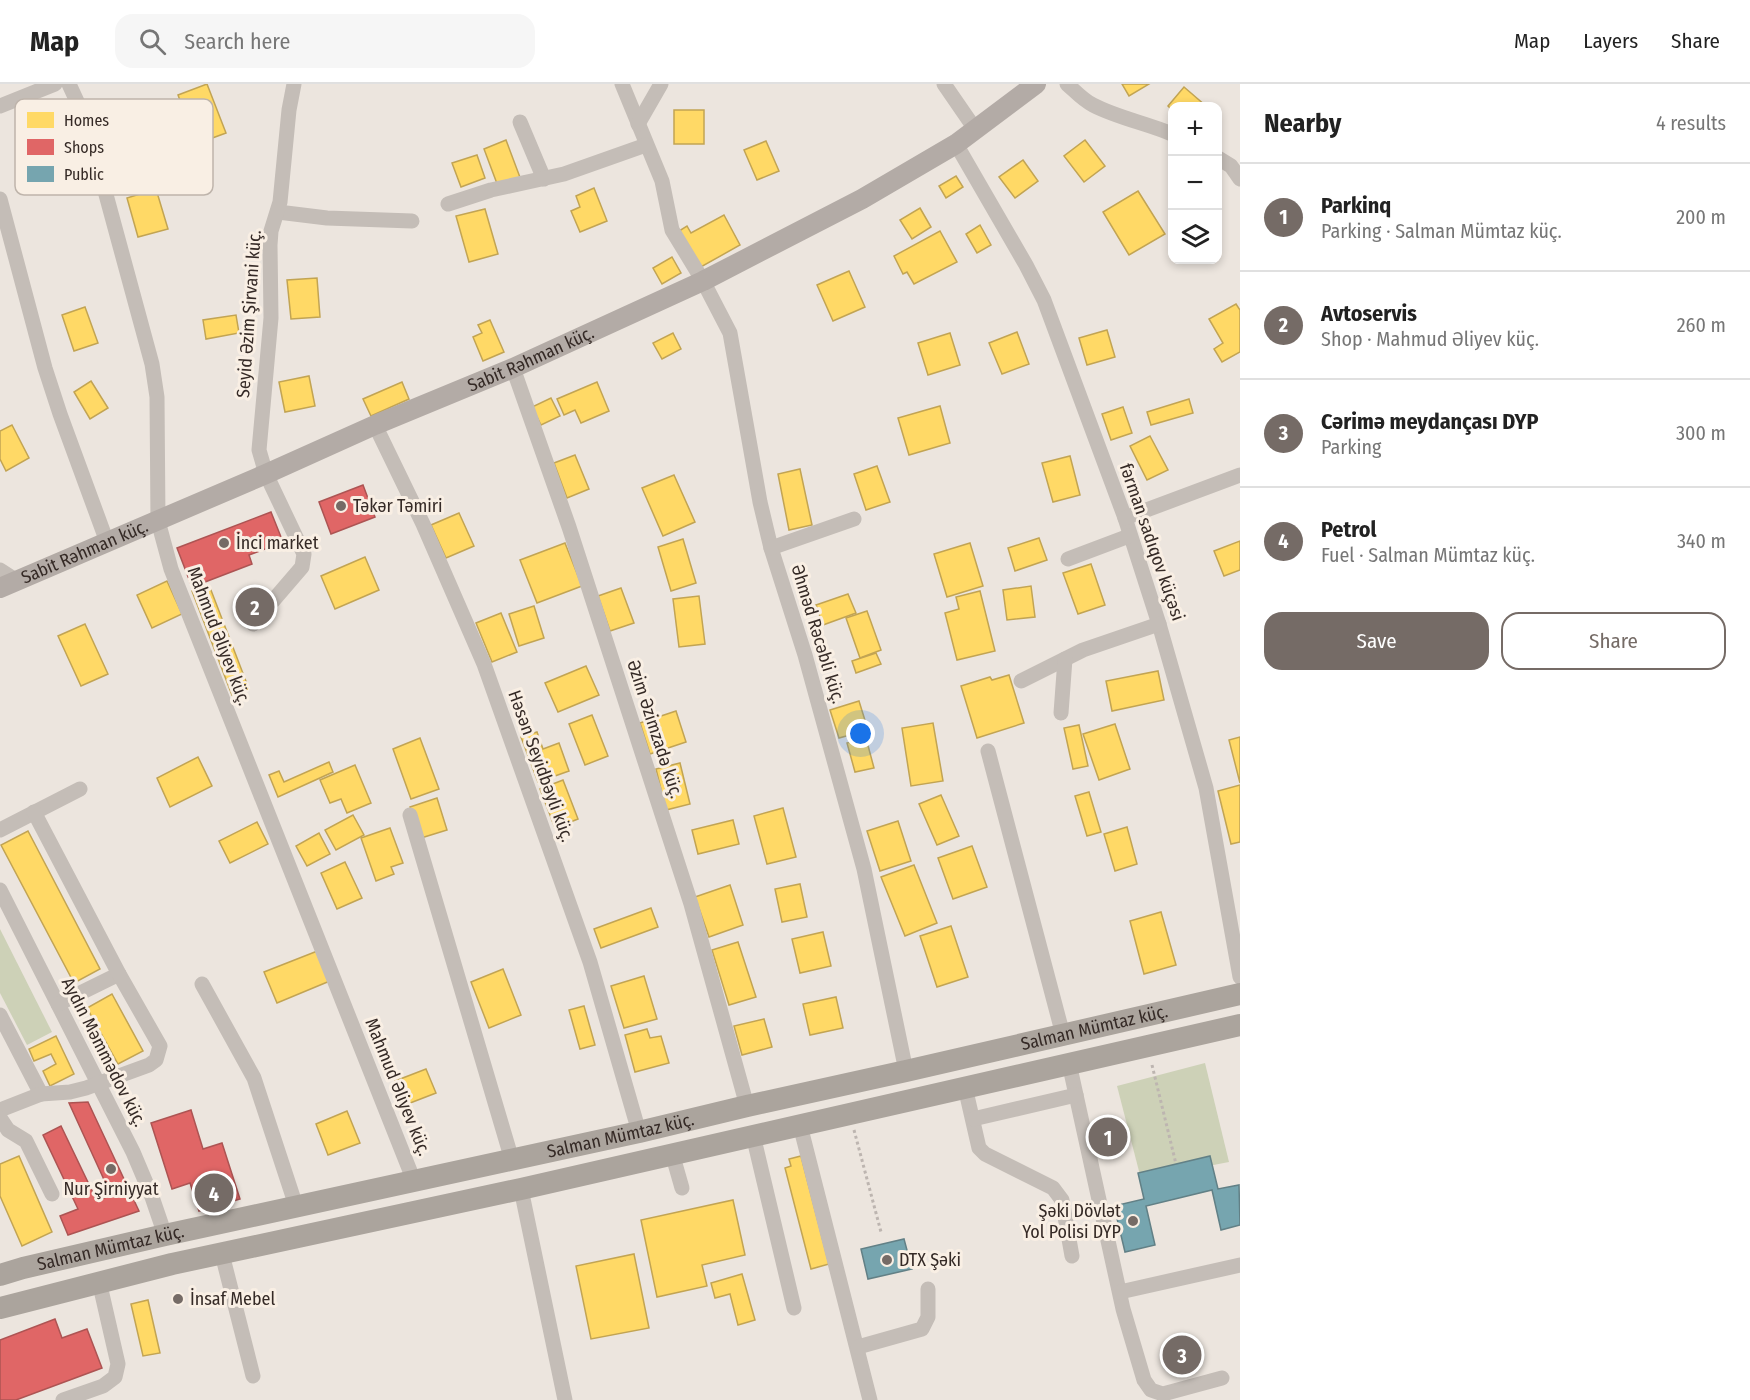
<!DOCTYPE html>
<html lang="en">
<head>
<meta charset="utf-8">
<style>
	:root { --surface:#fff; --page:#f6f6f6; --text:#222; --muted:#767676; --line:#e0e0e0; --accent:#756b66 }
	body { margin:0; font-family:"Fira Sans Condensed",sans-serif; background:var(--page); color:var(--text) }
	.controls { position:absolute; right:18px; top:18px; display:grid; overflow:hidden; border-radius:12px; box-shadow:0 3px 9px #0003 }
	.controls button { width:54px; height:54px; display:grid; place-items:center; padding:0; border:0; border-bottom:2px solid var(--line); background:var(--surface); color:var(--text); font:30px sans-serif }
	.you { position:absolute; left:861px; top:650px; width:21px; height:21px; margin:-15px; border:4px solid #fff; border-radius:50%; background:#1a73e8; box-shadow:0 0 0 9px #1a73e833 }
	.badge { display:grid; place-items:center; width:39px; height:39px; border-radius:50%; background:var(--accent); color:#fff; font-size:20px; font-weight:700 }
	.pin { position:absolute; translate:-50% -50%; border:3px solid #fff; box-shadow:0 2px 6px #0006 }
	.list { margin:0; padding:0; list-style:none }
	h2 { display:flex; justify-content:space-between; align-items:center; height:78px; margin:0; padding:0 24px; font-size:26px }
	h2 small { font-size:20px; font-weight:400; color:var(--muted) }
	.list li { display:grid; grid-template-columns:39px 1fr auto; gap:18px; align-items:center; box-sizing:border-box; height:108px; padding:0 24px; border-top:2px solid var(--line) }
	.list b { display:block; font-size:22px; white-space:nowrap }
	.list p { margin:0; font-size:20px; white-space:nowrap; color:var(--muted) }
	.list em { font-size:20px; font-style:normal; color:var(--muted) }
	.actions { display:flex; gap:12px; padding:18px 24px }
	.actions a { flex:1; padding:14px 0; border:2px solid var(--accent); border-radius:18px; text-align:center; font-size:21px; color:var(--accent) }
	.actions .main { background:var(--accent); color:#fff }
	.icon { flex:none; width:33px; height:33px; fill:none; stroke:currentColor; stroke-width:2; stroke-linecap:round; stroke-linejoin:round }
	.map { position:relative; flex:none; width:1240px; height:1316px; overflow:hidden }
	header { display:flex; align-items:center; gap:36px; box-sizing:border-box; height:84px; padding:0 30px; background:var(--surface); border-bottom:2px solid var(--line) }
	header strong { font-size:28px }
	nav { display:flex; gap:33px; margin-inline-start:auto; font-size:21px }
	.search { width:420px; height:54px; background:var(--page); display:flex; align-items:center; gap:15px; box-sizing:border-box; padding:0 21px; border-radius:18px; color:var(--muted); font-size:22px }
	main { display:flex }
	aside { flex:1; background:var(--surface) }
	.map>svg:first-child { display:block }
</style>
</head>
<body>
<header>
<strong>Map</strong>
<div class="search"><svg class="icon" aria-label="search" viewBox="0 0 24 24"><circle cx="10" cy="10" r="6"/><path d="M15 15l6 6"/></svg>Search here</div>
<nav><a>Map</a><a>Layers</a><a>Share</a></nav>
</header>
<main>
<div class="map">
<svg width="1240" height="1316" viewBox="0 0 1240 1316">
	<rect width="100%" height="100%" fill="#ece5de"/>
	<!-- green -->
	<g fill="#cdd1b7">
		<polygon points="0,845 52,948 27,961 0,909"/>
		<polygon points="1205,979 1229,1078 1141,1095 1117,1002"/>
	</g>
	<!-- homes -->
	<g fill="#ffd966" stroke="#c2a453" stroke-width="1.5">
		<polygon points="207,0 226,49 196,60 178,11"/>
		<polygon points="1122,0 1149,0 1129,12"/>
		<polygon points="1184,3 1206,22 1172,22 1172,26 1168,22"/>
		<rect x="674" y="26" width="30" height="34"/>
		<polygon points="506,56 521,96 499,105 484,65"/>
		<polygon points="1085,56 1105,82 1084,98 1064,72"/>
		<polygon points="766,57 779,87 757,96 744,66"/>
		<polygon points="477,71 485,94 461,103 452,79"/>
		<polygon points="1023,76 1038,97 1015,114 999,93"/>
		<polygon points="956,92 963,103 946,114 939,102"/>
		<polygon points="594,104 607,137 580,148 571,127 580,123 576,112"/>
		<polygon points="156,105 168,145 138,153 127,114"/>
		<polygon points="1138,107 1165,150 1129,171 1103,128"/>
		<polygon points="920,124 931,143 912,155 900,136"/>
		<polygon points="485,125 498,170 469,178 456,132"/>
		<polygon points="724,131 740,161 699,184 679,147 687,142 691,149"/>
		<polygon points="980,141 991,161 977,169 966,150"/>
		<polygon points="940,147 957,178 914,200 907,188 903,190 894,172"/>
		<polygon points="672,173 681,189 662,200 653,184"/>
		<polygon points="849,187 865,223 833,237 817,201"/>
		<polygon points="317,194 320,233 291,235 287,196"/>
		<polygon points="1236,220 1240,226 1240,268 1222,278 1214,265 1223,259 1209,235"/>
		<polygon points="85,223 98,259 74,267 62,231"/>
		<polygon points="236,231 239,249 206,255 203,236"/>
		<polygon points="490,236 504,268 483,277 473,253 482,249 478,241"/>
		<polygon points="1107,246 1115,273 1087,281 1079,254"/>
		<polygon points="1017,248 1029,280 1002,290 989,259"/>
		<polygon points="673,249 681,265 662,275 653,259"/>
		<polygon points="950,249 960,281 928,291 918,259"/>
		<polygon points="309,292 315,322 285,328 279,298"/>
		<polygon points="91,297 108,324 90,335 74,308"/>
		<polygon points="402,298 409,315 371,332 363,315"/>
		<polygon points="597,298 609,327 581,339 575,326 564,331 557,315"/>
		<polygon points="551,314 560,332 541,341 532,323"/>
		<polygon points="1189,315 1193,329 1151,341 1147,328"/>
		<polygon points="940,322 950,359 909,371 898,334"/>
		<polygon points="1123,323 1132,349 1111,356 1102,330"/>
		<polygon points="12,341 29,374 6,387 0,375 0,347"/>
		<polygon points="1150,352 1168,386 1147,396 1130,362"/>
		<polygon points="575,371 589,405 567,414 554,379"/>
		<polygon points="1070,372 1080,411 1053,418 1042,379"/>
		<polygon points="877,382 890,418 866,426 854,390"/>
		<polygon points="800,385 812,441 789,446 778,390"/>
		<polygon points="674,391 695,438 663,452 642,404"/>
		<polygon points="459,429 474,462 446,474 431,441"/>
		<polygon points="1039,454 1047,476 1015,487 1008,464"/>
		<polygon points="683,455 696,499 671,507 658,463"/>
		<polygon points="1240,457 1240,486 1224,492 1214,467"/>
		<polygon points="565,459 582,502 537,519 520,476"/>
		<polygon points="970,459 983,502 947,513 934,470"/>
		<polygon points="365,473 379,506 335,525 321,492"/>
		<polygon points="1091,480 1105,521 1078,530 1063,489"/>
		<polygon points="167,497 182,530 152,544 137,511"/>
		<polygon points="209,501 249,605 232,611 192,507"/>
		<polygon points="1031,502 1035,533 1007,536 1003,506"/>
		<polygon points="621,504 634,539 610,547 598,512"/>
		<polygon points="980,507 995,567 957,576 945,529 959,525 956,513"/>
		<polygon points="848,510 856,529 823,541 816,521"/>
		<polygon points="699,512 705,560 679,563 673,515"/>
		<polygon points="534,522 544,554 519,562 509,530"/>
		<polygon points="867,527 881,566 860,574 846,534"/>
		<polygon points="501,529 517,568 492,578 476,539"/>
		<polygon points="85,540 108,590 81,602 58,552"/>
		<polygon points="876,569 881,580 856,589 852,577"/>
		<polygon points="586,582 599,611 558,628 545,599"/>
		<polygon points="1158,587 1164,616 1112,627 1106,597"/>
		<polygon points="1009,591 1024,639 977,654 961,602 990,593 992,596"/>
		<polygon points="859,617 868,646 839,654 830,626"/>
		<polygon points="676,627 686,658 650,670 640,639"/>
		<polygon points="592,631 608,672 585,681 569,640"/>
		<polygon points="933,639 943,697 911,702 902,644"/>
		<polygon points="1115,640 1130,685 1099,696 1083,650"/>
		<polygon points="1079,641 1088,682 1073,685 1064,644"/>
		<polygon points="537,648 543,665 559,659 569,687 538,698 521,653"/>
		<polygon points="1240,653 1240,699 1229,656"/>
		<polygon points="420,654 439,705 411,715 393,665"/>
		<polygon points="866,654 874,684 855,688 847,659"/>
		<polygon points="198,673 212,702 170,723 157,694"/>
		<polygon points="329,678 333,688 278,713 269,691 279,687 284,698"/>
		<polygon points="680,679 690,720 666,726 656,685"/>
		<polygon points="355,681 371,719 347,729 341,715 330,719 320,696"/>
		<polygon points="563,696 578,735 555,744 540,705"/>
		<polygon points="1240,701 1240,758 1231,760 1218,707"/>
		<polygon points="1089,708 1101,748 1087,752 1075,712"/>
		<polygon points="941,711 959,752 937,761 919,720"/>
		<polygon points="437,714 447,746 421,754 410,723"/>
		<polygon points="783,724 796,773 767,780 754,732"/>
		<polygon points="353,731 364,751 336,766 325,746"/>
		<polygon points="733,736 739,760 698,770 692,746"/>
		<polygon points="898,737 911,777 880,787 867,747"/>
		<polygon points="257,738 268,760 230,779 219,757"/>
		<polygon points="1127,743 1137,780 1115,787 1104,750"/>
		<polygon points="390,744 403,779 391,783 394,790 376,797 361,754"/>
		<polygon points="28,747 100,885 74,899 1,761"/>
		<polygon points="319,749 330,770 307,782 296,762"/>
		<polygon points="972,762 987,803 953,815 938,774"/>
		<polygon points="345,778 362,814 337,825 321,789"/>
		<polygon points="914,781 937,839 905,852 881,793"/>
		<polygon points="800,800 807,833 782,838 775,805"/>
		<polygon points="730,801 743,841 709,853 695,813"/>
		<polygon points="651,824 658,843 601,864 594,845"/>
		<polygon points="1161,828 1176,881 1144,890 1130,837"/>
		<polygon points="951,842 968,893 937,903 920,852"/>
		<polygon points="823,848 831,882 800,889 792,855"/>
		<polygon points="738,858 756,913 729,921 712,866"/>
		<polygon points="325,864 337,894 277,919 264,888"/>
		<polygon points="503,885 521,931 489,944 471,898"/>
		<polygon points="644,892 657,935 624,944 611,902"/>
		<polygon points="112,910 143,967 118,980 87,924"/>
		<polygon points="836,913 843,944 810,951 803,920"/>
		<polygon points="584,922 595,961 580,965 569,926"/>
		<polygon points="764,935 772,963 742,971 734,942"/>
		<polygon points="647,945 650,954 661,952 669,979 635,988 625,951"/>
		<polygon points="56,952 74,990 50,1002 43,987 56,980 51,970 34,977 29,965"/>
		<polygon points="426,985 436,1009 405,1021 395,997"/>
		<polygon points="347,1027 360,1059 328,1071 316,1040"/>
		<polygon points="19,1072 52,1148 22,1162 0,1112 0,1080"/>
		<polygon points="801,1072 829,1180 811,1185 785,1084 791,1082 789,1075"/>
		<polygon points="733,1116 745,1171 702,1181 707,1202 657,1213 641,1136"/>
		<polygon points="634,1170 649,1244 591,1255 576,1182"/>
		<polygon points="742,1190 755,1236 738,1241 730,1210 715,1214 711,1199"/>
		<polygon points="148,1216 160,1269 143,1272 131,1220"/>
	</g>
	<!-- shops -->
	<g fill="#e06666" stroke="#ad5453" stroke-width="1.5">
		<polygon points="363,401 375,433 331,450 319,418"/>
		<polygon points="271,428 283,458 249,471 252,480 192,503 177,464"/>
		<polygon points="88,1018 139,1127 68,1151 60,1132 78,1125 43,1051 61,1042 97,1117 111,1111 69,1019"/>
		<polygon points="191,1026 203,1065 222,1059 240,1115 199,1127 190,1099 172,1105 151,1039"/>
		<polygon points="55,1235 62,1254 87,1245 102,1284 16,1316 0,1316 0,1256"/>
	</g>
	<!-- public -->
	<g fill="#76a5af" stroke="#628086" stroke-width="1.5">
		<polygon points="1210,1072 1218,1105 1239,1101 1240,1141 1221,1146 1212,1106 1146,1122 1155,1161 1125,1168 1114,1122 1144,1115 1138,1089"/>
		<polygon points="904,1155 912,1185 868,1195 861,1165"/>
	</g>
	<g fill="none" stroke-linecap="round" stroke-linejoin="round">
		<!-- path -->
		<g stroke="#bdb5b0" stroke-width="3" stroke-dasharray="3 3" stroke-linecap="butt">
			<polyline points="1152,981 1176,1080"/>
			<polyline points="854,1046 881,1148"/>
		</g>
		<!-- minor -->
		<g stroke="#c4bdb7" stroke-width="15">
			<polyline points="69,0 86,37 152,280 157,313 158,437 171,485 414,1097"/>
			<polyline points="622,0 662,97 672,146 703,197 730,249 760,418 771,464 805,571 864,785 906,987"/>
			<polyline points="944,0 975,45"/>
			<path d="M 1067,0 C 1075,7 1083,16 1093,21 C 1118,34 1146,39 1172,50"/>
			<polyline points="0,22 55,0"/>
			<polyline points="520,38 544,95"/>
			<polyline points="638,40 661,0"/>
			<polyline points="956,60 1026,181 1044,216 1125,434 1159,540 1206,704 1240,893"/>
			<polyline points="1218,74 1231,82 1240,95"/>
			<polyline points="0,115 45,284 60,330 107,458"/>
			<polyline points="448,120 491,106 564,90 646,61"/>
			<polyline points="278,128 327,134 412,137"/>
			<polyline points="513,284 569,443 691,820 747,1022"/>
			<polyline points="375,341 423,440 484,580 590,878 639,1048"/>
			<polyline points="1125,434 1240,391"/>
			<polyline points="771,464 854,435"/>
			<polyline points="1068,475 1129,452"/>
			<polyline points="0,486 17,497"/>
			<polyline points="253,540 302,483 304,470 266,390 259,366 271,234 270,161 271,147 280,118 289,26 294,0"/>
			<polyline points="1021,597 1083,566 1159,540"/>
			<polyline points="1061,629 1065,575"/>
			<polyline points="988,667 1063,951"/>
			<polyline points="410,731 512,1076"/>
			<polyline points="0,746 80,705"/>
			<polyline points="0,806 133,1068 152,1113 165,1151"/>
			<polyline points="202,900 254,994 296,1122"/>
			<polyline points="58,920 119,890"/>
			<polyline points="0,931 41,1010"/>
			<polyline points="1069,979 1123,1225 1144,1296 1151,1306 1163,1310 1222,1294"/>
			<polyline points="965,1003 979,1064 985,1070 1053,1104 1062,1116 1072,1172"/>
			<polyline points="0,1026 41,1010 70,1008 86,1004 149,981 156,976 160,962 119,890 34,728"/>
			<polyline points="0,1034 8,1046 26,1057 52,1110"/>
			<polyline points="973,1035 1076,1011"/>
			<polyline points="800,1041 870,1316"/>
			<polyline points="753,1051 794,1224"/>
			<polyline points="672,1069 682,1104"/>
			<polyline points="521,1105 565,1316"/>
			<polyline points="222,1170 253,1292"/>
			<polyline points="1120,1208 1240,1181"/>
			<polyline points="858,1263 922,1245 928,1233 928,1205"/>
			<polyline points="63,1316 103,1302 115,1293 118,1280 99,1197"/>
		</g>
		<!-- major -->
		<path stroke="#b3aba6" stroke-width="20" id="s1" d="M 0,504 L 266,390 L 375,341 L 513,284 L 703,197 L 862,115 L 956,60 L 1036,0"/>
		<!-- highway -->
		<g stroke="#aba49d" stroke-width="22">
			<path id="s2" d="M 0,1191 L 23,1184 L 165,1151 L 639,1048 L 747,1022 L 906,987 L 1240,910"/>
			<polyline points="0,1224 172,1180 521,1105 1240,941"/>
		</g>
	</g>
	<!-- markers -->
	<g fill="#756b66" stroke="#f9efe4" stroke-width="2">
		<circle cx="341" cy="422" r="6"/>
		<circle cx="224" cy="459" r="6"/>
		<circle cx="111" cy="1085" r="6"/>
		<circle cx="1133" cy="1137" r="6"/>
		<circle cx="887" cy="1176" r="6"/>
		<circle cx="178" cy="1215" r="6"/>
	</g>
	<g text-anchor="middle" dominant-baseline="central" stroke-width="6" stroke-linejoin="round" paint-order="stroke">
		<!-- street labels -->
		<g font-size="18" fill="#352a26" stroke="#f9efe4">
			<text transform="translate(249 230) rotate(-86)">Seyid Əzim Şirvani küç.</text>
			<text stroke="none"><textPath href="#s1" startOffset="578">Sabit Rəhman küç.</textPath></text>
			<text transform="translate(1152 458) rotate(71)">fərman sadıqov küçəsi</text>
			<text stroke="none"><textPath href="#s1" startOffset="92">Sabit Rəhman küç.</textPath></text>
			<text transform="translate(818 550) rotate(73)">Əhməd Rəcəbli küç.</text>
			<text transform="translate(219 552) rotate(69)">Mahmud Əliyev küç.</text>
			<text transform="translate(655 645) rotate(72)">Əzim Əzimzadə küç.</text>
			<text transform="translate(541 682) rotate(70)">Həsən Seyidbəyli küç.</text>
			<text stroke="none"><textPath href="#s2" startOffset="1122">Salman Mümtaz küç.</textPath></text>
			<text transform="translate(104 968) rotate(63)">Aydın Məmmədov küç.</text>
			<text transform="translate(398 1003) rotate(68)">Mahmud Əliyev küç.</text>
			<text stroke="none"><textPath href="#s2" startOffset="636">Salman Mümtaz küç.</textPath></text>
			<text stroke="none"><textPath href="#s2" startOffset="114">Salman Mümtaz küç.</textPath></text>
		</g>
		<!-- poi labels -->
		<g font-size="18" fill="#352a26" stroke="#f9efe4" text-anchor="start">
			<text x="353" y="422">Təkər Təmiri</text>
			<text x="236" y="459">İnci market</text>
			<text x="111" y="1105" text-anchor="middle">Nur Şirniyyat</text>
			<text x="1121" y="1127" text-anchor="end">Şəki Dövlət<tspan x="1121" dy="21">Yol Polisi DYP</tspan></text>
			<text x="899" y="1176">DTX Şəki</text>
			<text x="190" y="1215">İnsaf Mebel</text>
		</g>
	</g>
	<!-- legend -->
	<rect x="15" y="15" width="198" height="96" rx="9" fill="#f9efe4" stroke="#beb4ab" stroke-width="1.5"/>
	<rect x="27" y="28" width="27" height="16" fill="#ffd966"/>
	<rect x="27" y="55" width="27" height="16" fill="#e06666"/>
	<rect x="27" y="82" width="27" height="16" fill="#76a5af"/>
	<g font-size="16" fill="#352a26">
		<text x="64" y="42">Homes</text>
		<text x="64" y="69">Shops</text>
		<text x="64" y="96">Public</text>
	</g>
</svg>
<div class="controls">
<button>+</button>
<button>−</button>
<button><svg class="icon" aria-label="layers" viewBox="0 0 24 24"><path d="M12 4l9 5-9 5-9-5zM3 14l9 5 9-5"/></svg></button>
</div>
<div class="you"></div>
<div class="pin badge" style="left:1108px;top:1053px">1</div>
<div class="pin badge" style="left:255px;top:523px">2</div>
<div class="pin badge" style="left:1182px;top:1271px">3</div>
<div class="pin badge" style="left:214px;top:1109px">4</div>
</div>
<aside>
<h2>Nearby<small>4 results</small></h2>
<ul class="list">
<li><span class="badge">1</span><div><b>Parkinq</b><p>Parking · Salman Mümtaz küç.</p></div><em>200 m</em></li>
<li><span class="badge">2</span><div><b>Avtoservis</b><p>Shop · Mahmud Əliyev küç.</p></div><em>260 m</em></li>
<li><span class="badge">3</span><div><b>Cərimə meydançası DYP</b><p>Parking</p></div><em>300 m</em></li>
<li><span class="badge">4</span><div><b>Petrol</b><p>Fuel · Salman Mümtaz küç.</p></div><em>340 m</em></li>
</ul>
<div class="actions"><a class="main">Save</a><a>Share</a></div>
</aside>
</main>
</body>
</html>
